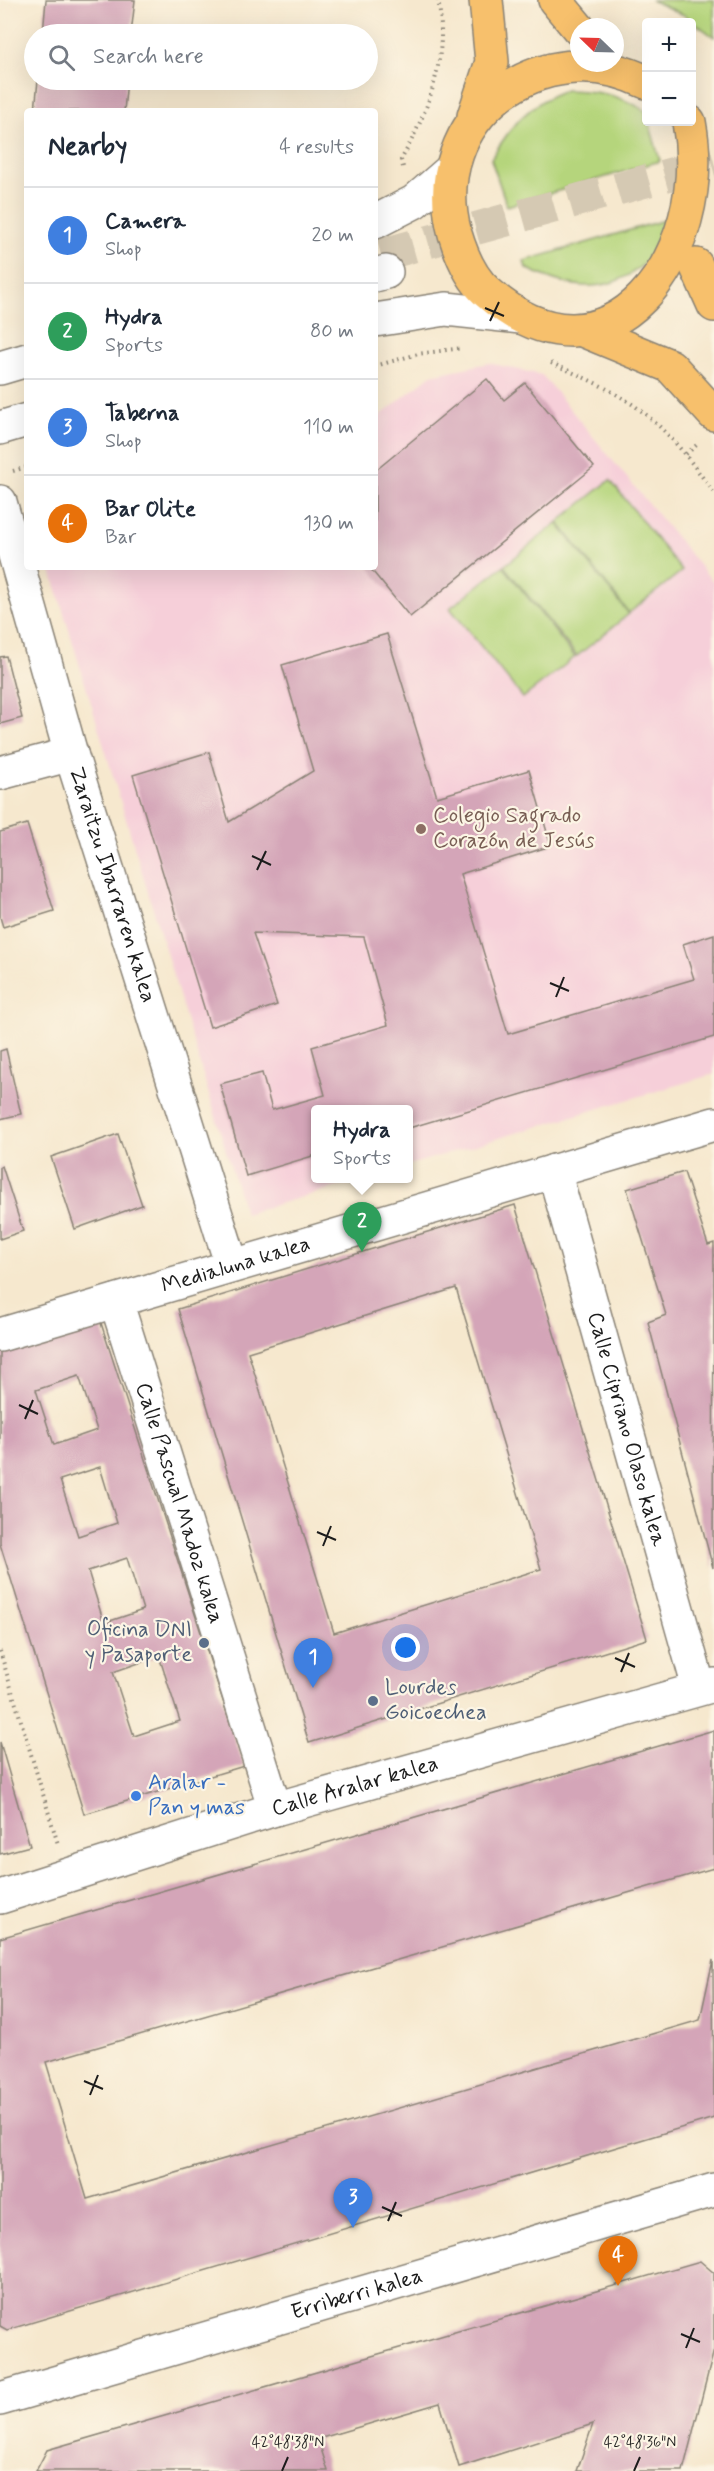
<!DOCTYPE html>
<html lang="en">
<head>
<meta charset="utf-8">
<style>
	:root { --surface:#fff; --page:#f2f2f3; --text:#1f2937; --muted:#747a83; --line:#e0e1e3; --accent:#0b8043 }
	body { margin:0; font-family:Mynerve,sans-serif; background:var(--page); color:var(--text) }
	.controls { position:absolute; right:18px; top:18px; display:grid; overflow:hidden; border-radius:6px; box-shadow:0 6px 24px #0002 }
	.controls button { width:54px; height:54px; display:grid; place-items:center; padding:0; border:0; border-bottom:2px solid var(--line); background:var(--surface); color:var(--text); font:30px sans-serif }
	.compass { position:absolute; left:570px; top:18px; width:54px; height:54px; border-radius:50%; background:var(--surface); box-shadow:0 6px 24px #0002; rotate:293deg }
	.you { position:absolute; left:406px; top:1648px; width:21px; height:21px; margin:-15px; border:4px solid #fff; border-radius:50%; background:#1a73e8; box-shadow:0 0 0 9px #1a73e833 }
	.badge { display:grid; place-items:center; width:39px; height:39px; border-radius:50%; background:var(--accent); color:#fff; font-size:20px; font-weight:700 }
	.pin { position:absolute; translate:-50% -50px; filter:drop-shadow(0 2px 3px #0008) }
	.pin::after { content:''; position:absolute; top:32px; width:21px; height:18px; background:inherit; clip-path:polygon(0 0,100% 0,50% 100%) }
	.popup { position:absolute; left:311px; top:1105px; width:102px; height:78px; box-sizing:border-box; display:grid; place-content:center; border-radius:6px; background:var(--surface); filter:drop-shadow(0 2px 4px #0005); font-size:20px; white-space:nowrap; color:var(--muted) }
	.popup b { font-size:22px; color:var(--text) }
	.popup::after { content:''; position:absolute; left:50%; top:100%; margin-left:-12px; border:12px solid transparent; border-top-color:var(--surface) }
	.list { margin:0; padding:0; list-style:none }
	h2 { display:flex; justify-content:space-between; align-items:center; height:78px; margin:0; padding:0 24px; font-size:26px }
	h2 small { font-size:20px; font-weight:400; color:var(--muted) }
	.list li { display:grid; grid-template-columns:39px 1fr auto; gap:18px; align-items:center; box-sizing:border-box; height:96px; padding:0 24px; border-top:2px solid var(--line) }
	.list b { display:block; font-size:22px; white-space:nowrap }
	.list p { margin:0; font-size:20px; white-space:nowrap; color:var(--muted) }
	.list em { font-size:20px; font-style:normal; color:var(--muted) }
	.icon { flex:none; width:33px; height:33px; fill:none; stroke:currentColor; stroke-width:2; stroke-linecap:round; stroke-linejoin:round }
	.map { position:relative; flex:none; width:714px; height:2471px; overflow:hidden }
	.search { position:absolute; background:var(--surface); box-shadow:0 6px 24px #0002; left:24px; top:24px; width:354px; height:66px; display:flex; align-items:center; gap:15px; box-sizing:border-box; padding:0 21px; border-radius:33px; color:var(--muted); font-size:22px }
	.panel { position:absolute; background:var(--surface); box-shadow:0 6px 24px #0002; left:24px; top:108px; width:354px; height:462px; border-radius:6px }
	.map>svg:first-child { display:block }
</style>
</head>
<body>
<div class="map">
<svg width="714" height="2471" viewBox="0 0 714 2471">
	<rect width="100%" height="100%" fill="#fcf5e5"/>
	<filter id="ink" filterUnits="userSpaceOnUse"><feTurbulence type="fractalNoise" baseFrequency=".0167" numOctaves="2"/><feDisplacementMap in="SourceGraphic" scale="12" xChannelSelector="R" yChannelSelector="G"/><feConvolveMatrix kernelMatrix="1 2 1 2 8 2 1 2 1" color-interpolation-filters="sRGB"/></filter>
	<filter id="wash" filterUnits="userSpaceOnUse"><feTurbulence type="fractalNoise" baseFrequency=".008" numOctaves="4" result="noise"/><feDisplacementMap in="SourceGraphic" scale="24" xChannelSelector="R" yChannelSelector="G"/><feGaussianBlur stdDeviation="1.35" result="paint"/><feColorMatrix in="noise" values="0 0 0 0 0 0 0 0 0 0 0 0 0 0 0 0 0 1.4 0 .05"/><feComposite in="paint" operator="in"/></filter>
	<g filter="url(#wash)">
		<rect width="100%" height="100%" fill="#f6e8ce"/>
		<!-- built -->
		<polygon fill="#f6cfd9" points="489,363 542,375 714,583 714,1074 409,1165 409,1110 316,1110 316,1178 363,1179 245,1214 50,567 375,567 375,420 431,375"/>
		<!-- green -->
		<g fill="#b5d57c" stroke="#68784c" stroke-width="1.5">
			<polygon points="651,0 714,0 714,37 684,15"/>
			<path d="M 565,90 C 599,91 617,94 646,111 L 646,122 L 649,122 L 660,161 L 507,206 L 491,159 C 510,127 529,103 565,90 Z"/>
			<path d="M 675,217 C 672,225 670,235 665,243 C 662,249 654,254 649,259 C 611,297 570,290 526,268 L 524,261 Z"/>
			<polygon points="610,480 682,571 629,613 558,522"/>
			<polygon points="557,523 629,614 577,656 504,566"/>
			<polygon points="503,566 575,657 523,698 450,608"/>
		</g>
		<g id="blocks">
			<!-- building -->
			<g fill="#d4a5b8" fill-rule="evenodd">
				<polygon points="46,0 135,0 131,34 43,34"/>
				<polygon points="38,80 127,80 124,111 35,111"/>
				<polygon points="487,379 504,400 525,383 594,467 410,617 369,567 375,567 375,471"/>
				<polygon points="387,634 437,797 529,770 551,846 460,874 508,1034 694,979 683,944 714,934 714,1037 409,1128 409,1110 316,1110 316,1155 246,1176 220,1084 262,1073 272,1110 325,1095 312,1047 388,1025 364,937 253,933 277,1005 210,1027 133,775 209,752 229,822 313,771 282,665"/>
				<polygon points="6,656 22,718 0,724 0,657"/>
				<polygon points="27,824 54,911 3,927 0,917 0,832"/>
				<polygon points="6,1049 21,1114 0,1119 0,1051"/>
				<polygon points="118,1134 142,1205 75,1229 51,1157"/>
				<polygon points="2,1166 23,1231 0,1239 0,1167"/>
				<polygon points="684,1172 708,1245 714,1243 713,1568 648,1322 666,1315 627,1189"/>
				<path d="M 515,1205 L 647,1639 L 309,1743 L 178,1309 ZM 456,1288 L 541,1569 L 334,1633 L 248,1352 Z"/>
				<path d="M 100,1320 L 244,1766 L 84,1814 L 0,1544 L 0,1352 ZM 79,1376 L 97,1430 L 54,1445 L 36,1390 ZM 100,1467 L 117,1523 L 78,1536 L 60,1480 ZM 127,1558 L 143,1610 L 104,1623 L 88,1571 ZM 159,1656 L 180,1721 L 134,1736 L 113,1672 Z"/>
				<polygon points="714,1730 714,1868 46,2062 87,2199 700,2020 713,1960 714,2118 7,2330 0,2326 0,1938"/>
				<polygon points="0,1742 30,1846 0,1854"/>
				<polygon points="700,2261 714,2273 714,2350 683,2471 577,2471 593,2424 459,2467 440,2403 318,2439 328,2471 36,2471 47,2450"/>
			</g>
		</g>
	</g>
	<g filter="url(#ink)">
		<use href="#blocks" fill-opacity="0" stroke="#898275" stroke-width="1.5"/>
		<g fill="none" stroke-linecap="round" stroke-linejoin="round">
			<!-- minor-tunnel -->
			<polyline stroke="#d5c9b3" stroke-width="33" stroke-dasharray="33 16" stroke-linecap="butt" points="381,255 714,162"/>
			<!-- minor casing -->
			<g stroke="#898275" stroke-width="36">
				<g id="minor">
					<polyline points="375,222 414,202 452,169"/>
					<polyline points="375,275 386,272"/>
					<polyline points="375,320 446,309 521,317"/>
					<polyline points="0,368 27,360"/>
					<polyline points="0,428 27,420"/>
					<path id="s1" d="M 0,502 L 71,754 L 232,1266"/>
					<polyline points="0,773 71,754"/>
					<path id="s2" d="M 554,1171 L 699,1688"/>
					<path id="s3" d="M 116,1301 L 275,1809"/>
					<path id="s4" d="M 0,1335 L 714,1124"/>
					<path id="s5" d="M 0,1897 L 275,1809 L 714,1685"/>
					<path id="s6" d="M 0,2399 L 714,2190"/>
				</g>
			</g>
			<!-- major casing -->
			<g stroke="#898275" stroke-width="36">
				<g id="major">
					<polyline points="555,0 579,29"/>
					<path d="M 646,82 C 542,30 423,118 455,234 C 461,254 471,278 487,292 C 608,401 714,254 689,122"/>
					<polyline points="474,116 492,62 486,0"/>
					<polyline points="696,265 714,305"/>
					<polyline points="585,331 670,366 714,414"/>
				</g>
			</g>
			<!-- path -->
			<g stroke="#898275" stroke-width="4" stroke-dasharray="1.5 4.5" stroke-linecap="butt">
				<path d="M 403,167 L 401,160 C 429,110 449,58 438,0"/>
				<path d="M 551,363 C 583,377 617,391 644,413 C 672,435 693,464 714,493"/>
				<polyline points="375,366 418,354 462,348"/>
				<polyline points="686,454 699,443"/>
				<polyline points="13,471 27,467"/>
				<polyline points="0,1651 58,1844"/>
			</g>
			<!-- minor -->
			<use href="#minor" stroke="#fff" stroke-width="33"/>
			<!-- major -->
			<use href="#major" stroke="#f7c06c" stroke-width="33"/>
		</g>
	</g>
	<!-- ticks -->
	<path fill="none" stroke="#1c1c1c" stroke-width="2" d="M 485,308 L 504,316M 490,321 L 499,302M 252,856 L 271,865M 257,870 L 266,851M 550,983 L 569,991M 556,997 L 564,977M 19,1405 L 38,1414M 25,1419 L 33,1400M 317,1532 L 336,1540M 323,1546 L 331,1526M 615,1658 L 635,1667M 621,1672 L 629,1653M 84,2081 L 103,2089M 90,2095 L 98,2075M 382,2207 L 402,2216M 388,2221 L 396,2202M 681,2334 L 700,2342M 686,2348 L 694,2328M 282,2471 L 288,2457M 634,2471 L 640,2457"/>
	<!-- markers -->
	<circle fill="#8d6e63" stroke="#fcf5e5" stroke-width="2" cx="421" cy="829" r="6"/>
	<g fill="#5c6f8a" stroke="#fcf5e5" stroke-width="2">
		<circle cx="204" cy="1643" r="6"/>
		<circle cx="373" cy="1701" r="6"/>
	</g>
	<circle fill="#3f7fe0" stroke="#fcf5e5" stroke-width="2" cx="136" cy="1796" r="6"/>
	<g text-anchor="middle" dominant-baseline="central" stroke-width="4.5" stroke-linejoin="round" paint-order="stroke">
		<!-- education labels -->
		<g font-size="22" fill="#785e54" stroke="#fcf5e5" text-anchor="start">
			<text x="433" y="816">Colegio Sagrado<tspan x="433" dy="25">Corazón de Jesús</tspan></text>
		</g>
		<!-- street labels -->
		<g font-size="22" fill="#1c1c1c" stroke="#fcf5e5">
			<text stroke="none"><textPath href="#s1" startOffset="399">Zaraitzu Ibarraren kalea</textPath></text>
			<text stroke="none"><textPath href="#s4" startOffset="246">Medialuna kalea</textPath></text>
			<text stroke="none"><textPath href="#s2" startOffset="268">Calle Cipriano Olaso kalea</textPath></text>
			<text stroke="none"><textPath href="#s3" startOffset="212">Calle Pascual Madoz kalea</textPath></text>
			<text stroke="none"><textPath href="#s5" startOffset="372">Calle Aralar kalea</textPath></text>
			<text stroke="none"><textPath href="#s6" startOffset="372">Erriberri kalea</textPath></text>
		</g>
		<!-- service labels -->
		<g font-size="22" fill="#4e5e75" stroke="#fcf5e5" text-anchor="end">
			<text x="192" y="1630">Oficina DNI<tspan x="192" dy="25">y Pasaporte</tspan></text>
			<text x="385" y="1688" text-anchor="start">Lourdes<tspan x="385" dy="25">Goicoechea</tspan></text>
		</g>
		<!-- shop labels -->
		<g font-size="22" fill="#366cbe" stroke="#fcf5e5" text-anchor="start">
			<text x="148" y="1783">Aralar -<tspan x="148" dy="25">Pan y mas</tspan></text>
		</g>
	</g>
	<g font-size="15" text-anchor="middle" fill="#1c1c1c" stroke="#fcf5e5" stroke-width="4.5" stroke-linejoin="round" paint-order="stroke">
		<text x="288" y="2447">42°48'38"N</text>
		<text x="640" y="2447">42°48'36"N</text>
	</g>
</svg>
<div class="controls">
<button>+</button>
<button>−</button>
</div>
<svg class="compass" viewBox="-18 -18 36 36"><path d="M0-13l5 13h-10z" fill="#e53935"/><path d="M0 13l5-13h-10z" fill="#747a83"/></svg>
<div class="you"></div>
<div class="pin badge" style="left:313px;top:1688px;background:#3f7fe0">1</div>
<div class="pin badge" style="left:362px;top:1252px;background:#2e9e5b">2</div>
<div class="popup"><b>Hydra</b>Sports</div>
<div class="pin badge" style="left:353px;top:2228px;background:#3f7fe0">3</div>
<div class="pin badge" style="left:618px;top:2286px;background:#e8710a">4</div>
<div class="search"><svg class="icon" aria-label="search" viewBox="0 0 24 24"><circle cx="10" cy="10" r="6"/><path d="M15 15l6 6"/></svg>Search here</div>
<section class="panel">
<h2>Nearby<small>4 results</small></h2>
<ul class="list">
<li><span class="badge" style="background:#3f7fe0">1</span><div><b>Camera</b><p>Shop</p></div><em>20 m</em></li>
<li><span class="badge" style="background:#2e9e5b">2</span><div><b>Hydra</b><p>Sports</p></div><em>80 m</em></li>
<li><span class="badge" style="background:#3f7fe0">3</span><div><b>Taberna</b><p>Shop</p></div><em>110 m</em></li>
<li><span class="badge" style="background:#e8710a">4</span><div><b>Bar Olite</b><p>Bar</p></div><em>130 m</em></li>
</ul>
</section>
</div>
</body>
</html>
